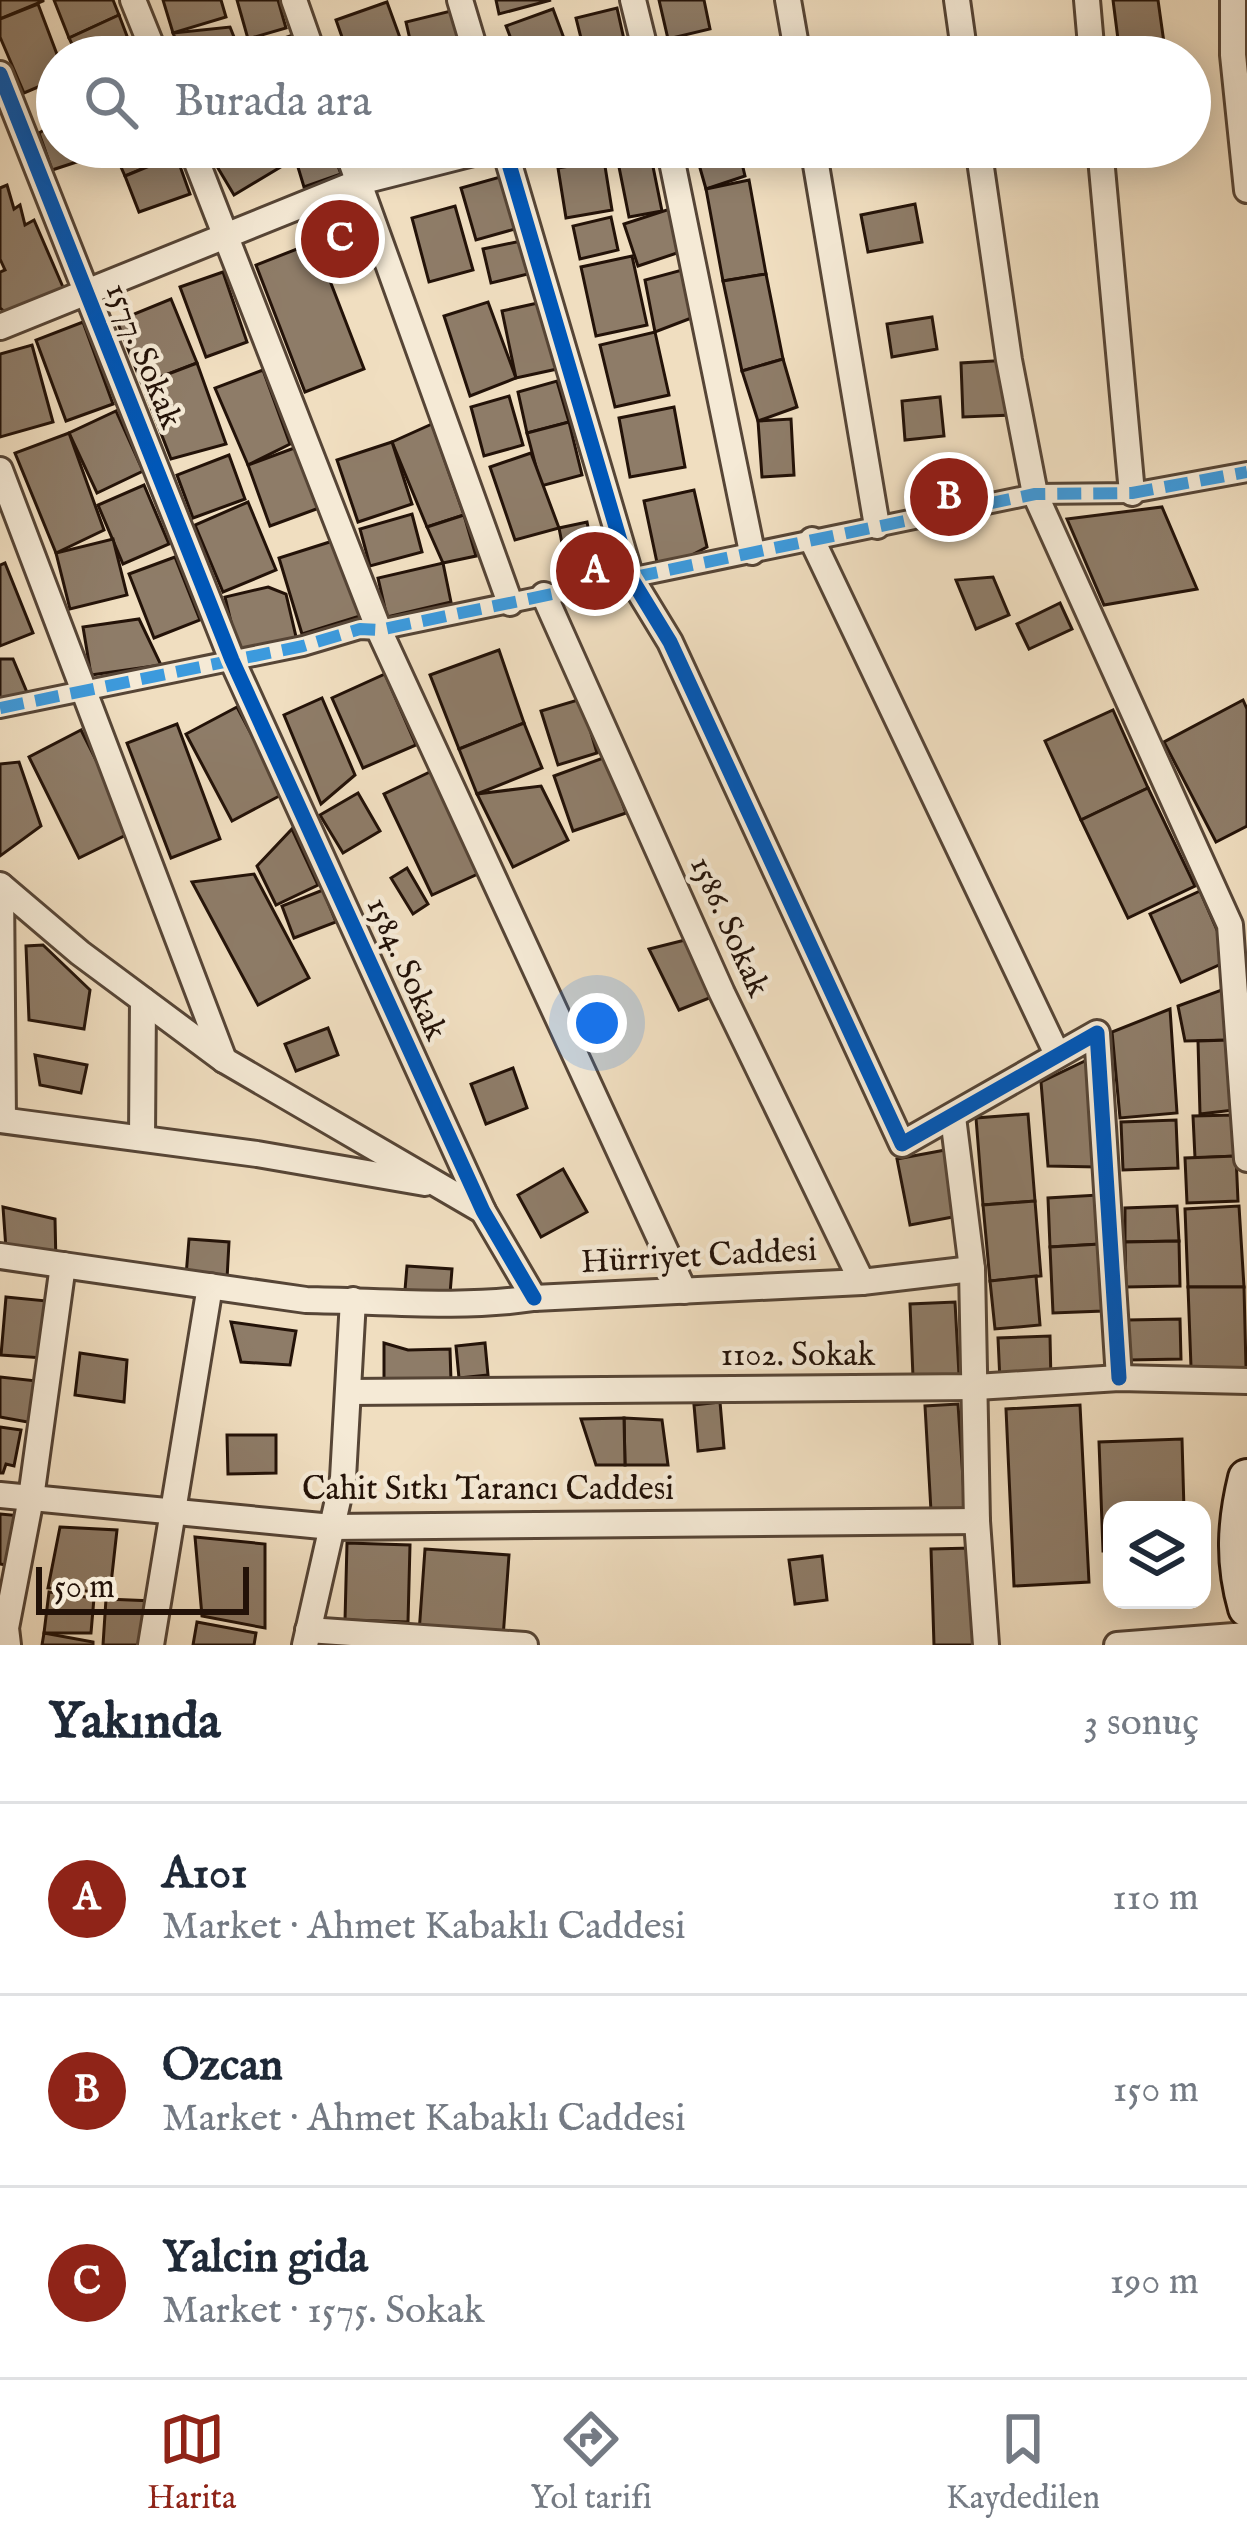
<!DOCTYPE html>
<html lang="tr">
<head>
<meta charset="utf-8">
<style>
	:root { --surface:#fff; --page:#f2f2f3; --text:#1f2937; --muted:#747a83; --line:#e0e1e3; --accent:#8f2418 }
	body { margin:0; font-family:"IM FELL English",serif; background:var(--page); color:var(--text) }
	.controls { position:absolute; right:36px; bottom:36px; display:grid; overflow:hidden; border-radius:24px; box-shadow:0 6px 30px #0003 }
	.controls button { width:108px; height:108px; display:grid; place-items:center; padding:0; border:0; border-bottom:3px solid var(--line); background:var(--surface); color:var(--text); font:60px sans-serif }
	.scale { position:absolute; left:36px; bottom:30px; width:213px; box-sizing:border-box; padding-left:12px; border:6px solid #231208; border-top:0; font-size:33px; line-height:42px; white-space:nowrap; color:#231208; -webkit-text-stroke:9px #f5ead6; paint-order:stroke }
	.you { position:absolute; left:597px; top:1023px; width:42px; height:42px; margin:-30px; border:9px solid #fff; border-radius:50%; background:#1a73e8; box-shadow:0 0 0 18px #1a73e833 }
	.badge { display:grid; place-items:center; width:78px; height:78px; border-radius:50%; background:var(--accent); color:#fff; font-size:39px; font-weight:700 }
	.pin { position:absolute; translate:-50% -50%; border:6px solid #fff; box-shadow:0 3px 12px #0006 }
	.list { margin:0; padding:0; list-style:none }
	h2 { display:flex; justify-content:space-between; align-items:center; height:156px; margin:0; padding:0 48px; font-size:51px }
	h2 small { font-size:39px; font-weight:400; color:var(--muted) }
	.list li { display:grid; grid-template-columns:78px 1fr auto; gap:36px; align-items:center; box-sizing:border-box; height:192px; padding:0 48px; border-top:3px solid var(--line) }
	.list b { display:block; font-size:45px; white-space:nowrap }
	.list p { margin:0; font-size:39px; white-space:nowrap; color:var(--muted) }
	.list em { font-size:39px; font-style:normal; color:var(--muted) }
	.icon { flex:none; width:66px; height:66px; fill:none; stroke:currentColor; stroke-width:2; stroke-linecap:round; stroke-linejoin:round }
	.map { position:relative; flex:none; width:1247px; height:1645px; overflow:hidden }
	.search { position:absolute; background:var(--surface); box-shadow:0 6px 30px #0003; left:36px; right:36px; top:36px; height:132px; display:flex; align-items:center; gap:30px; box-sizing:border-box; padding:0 42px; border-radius:66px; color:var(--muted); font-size:45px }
	.sheet { height:732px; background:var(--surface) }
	nav { display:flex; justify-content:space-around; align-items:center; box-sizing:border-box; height:168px; border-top:3px solid var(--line); background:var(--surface); font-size:33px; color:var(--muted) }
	nav a { display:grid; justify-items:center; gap:6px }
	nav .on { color:var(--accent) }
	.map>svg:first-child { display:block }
</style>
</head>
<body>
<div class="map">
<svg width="1247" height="1645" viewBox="0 0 1247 1645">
	<rect width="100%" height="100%" fill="#f0dec0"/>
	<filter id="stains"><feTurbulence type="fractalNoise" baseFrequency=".00167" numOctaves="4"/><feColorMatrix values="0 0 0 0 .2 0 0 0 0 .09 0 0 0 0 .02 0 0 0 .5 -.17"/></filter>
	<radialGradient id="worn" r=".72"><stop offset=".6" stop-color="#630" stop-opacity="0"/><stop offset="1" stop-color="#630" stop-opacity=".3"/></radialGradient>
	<!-- building -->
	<g fill="#8e7c68" stroke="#231208" stroke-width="3">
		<polygon points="0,0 43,0 43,1 0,19"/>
		<polygon points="54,0 113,0 119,15 69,38"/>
		<polygon points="163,0 221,0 226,17 173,33"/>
		<polygon points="237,0 278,0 286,28 248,39"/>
		<polygon points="496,0 551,0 499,14"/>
		<polygon points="659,0 704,0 710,29 668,39"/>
		<polygon points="1113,0 1158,0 1165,50 1120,55"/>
		<polygon points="387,2 407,57 349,57 336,20"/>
		<polygon points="38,4 58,57 57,79 24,93 0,37 0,19"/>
		<polygon points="617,8 625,44 585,54 576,18"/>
		<polygon points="553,9 571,57 518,57 506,26"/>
		<polygon points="455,10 466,56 414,57 406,22"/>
		<polygon points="119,15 133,52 120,57 78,57 69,38"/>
		<polygon points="230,27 240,52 229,57 183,57 173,33"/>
		<polygon points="293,35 300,57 259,57 256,48"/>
		<polygon points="57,123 57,147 95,147 98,155 52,170 39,133"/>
		<polygon points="112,147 171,147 176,155 125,176"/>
		<polygon points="219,147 280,147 289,162 234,195 209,153"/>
		<polygon points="315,147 331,147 341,174 304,187 294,154"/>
		<polygon points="649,147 662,211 629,217 616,152"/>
		<polygon points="694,147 738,147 745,176 706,189"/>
		<polygon points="176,155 190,194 139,212 125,176"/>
		<polygon points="604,160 612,210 566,218 558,168"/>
		<polygon points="500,177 515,229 476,240 461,188"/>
		<polygon points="749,180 766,274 723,281 706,189"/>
		<polygon points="7,185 14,209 20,205 25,225 34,220 66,294 15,321 0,308 0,272 5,270 0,259 0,188"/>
		<polygon points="915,204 922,242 868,252 861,215"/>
		<polygon points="682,205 680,252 638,266 624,224"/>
		<polygon points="455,206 473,270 429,282 412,218"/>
		<polygon points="611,217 618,250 580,259 573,226"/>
		<polygon points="521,241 528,274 491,283 483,249"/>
		<polygon points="315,242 364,369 305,392 256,265"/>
		<polygon points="632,256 647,325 596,336 581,267"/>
		<polygon points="682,270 694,317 655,332 645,280"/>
		<polygon points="223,272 247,342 206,357 180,287"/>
		<polygon points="766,274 783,359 742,371 723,281"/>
		<polygon points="171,299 197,363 142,384 117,321"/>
		<polygon points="488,302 516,378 470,396 444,316"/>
		<polygon points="542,302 557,369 516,378 502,311"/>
		<polygon points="932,317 937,349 892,357 887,324"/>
		<polygon points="83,322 113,404 66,421 36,340"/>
		<polygon points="655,332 669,395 615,407 600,345"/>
		<polygon points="32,345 53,422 0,437 0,354"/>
		<polygon points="783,359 797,407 758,421 742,371"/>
		<polygon points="1009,360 1012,415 963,417 961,363"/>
		<polygon points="197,363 226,444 171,459 142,384"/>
		<polygon points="263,370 290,444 248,465 215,388"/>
		<polygon points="557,381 569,422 527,433 518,392"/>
		<polygon points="509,396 523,445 484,456 471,407"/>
		<polygon points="940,397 944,436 905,440 902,401"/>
		<polygon points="674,407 685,467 630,477 619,418"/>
		<polygon points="116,411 143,471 97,493 69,433"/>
		<polygon points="791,419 794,475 762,477 758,421"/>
		<polygon points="569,422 582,475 541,486 527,433"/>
		<polygon points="432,424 464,515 427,527 392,442"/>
		<polygon points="69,433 104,530 56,553 15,453"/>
		<polygon points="392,442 412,504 358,522 337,460"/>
		<polygon points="297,447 319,508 270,526 248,465"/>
		<polygon points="531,453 559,528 515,540 490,467"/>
		<polygon points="229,455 245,499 193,518 177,475"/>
		<polygon points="144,485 169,544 123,564 98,505"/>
		<polygon points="694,490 707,547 659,572 644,501"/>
		<polygon points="248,502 276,570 223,592 195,525"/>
		<polygon points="1162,507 1197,589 1104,605 1067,519"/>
		<polygon points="412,514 422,552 370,566 360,529"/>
		<polygon points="464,515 476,556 443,563 427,527"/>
		<polygon points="587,522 596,568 568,574 559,528"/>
		<polygon points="113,539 127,595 70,609 56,553"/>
		<polygon points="336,540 360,616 302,634 279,558"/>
		<polygon points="175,557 200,620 154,638 129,574"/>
		<polygon points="5,563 33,633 0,646 0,565"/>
		<polygon points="443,563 451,602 387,617 378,578"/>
		<polygon points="993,577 1009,615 976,629 956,580"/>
		<polygon points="268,587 286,594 297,641 239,655 225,597"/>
		<polygon points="1060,603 1072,629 1029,649 1017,624"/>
		<polygon points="139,619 161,665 91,675 83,627"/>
		<polygon points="499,650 524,723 459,749 430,675"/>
		<polygon points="0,659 13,659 31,702 0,708"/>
		<polygon points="385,674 416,745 363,768 332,698"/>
		<polygon points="322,698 355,775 321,804 284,715"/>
		<polygon points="581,699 597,753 558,765 541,711"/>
		<polygon points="1243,700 1247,709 1247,826 1216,842 1164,742"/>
		<polygon points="237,707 283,794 232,821 186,734"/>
		<polygon points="1113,710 1148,788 1081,820 1045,741"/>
		<polygon points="524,723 542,768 477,794 459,749"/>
		<polygon points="177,724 220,839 171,858 127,743"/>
		<polygon points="81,730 132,832 79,858 29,757"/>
		<polygon points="606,757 626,813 573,831 554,776"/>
		<polygon points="19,762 41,826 0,856 0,764"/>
		<polygon points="434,770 482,872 432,895 384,794"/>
		<polygon points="541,786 568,840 513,867 477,794"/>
		<polygon points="1148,788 1195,886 1128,918 1081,820"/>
		<polygon points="358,793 380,831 343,853 320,815"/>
		<polygon points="292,829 318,885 276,905 257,866"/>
		<polygon points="407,868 428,904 413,914 391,878"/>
		<polygon points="254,874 309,978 258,1005 192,882"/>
		<polygon points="323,890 336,922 294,938 282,906"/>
		<polygon points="1200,891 1230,960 1181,982 1150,914"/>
		<polygon points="697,937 722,993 679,1010 649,949"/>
		<polygon points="43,945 90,990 84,1029 29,1020 26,946"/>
		<polygon points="1227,988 1230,1040 1185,1041 1178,1006"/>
		<polygon points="1170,1009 1177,1113 1120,1118 1112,1032"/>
		<polygon points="328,1028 338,1055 296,1071 285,1044"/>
		<polygon points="1230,1040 1234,1110 1200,1114 1198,1041"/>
		<polygon points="35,1055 87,1065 81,1093 40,1085"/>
		<polygon points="1087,1060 1097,1167 1048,1166 1041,1082"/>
		<polygon points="513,1068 527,1108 486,1124 471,1084"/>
		<polygon points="1028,1114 1035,1201 983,1205 976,1118"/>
		<polygon points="1234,1115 1236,1156 1195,1158 1193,1116"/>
		<polygon points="1176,1120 1178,1168 1123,1170 1121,1122"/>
		<polygon points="945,1150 958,1216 910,1225 897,1159"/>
		<polygon points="1236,1156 1238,1201 1187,1203 1185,1158"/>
		<polygon points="563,1169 587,1212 541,1237 518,1195"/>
		<polygon points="1098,1195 1100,1244 1050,1247 1048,1198"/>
		<polygon points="1035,1201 1041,1276 990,1281 983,1205"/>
		<polygon points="1177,1206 1179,1241 1125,1242 1125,1208"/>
		<polygon points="1239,1206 1244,1287 1188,1287 1185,1209"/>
		<polygon points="3,1207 55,1219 56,1264 6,1249"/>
		<polygon points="189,1239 229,1242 227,1279 186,1276"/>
		<polygon points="1179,1241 1180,1286 1126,1287 1125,1242"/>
		<polygon points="1100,1244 1103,1311 1053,1313 1050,1247"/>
		<polygon points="407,1266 452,1269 450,1294 405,1290"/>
		<polygon points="1036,1276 1040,1325 995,1329 990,1281"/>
		<polygon points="1188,1287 1244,1287 1246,1368 1191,1367"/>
		<polygon points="6,1297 47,1301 43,1358 1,1355"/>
		<polygon points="955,1302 959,1375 913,1377 910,1304"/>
		<polygon points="1180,1319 1181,1359 1129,1360 1128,1320"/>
		<polygon points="231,1322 296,1331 290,1365 241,1362"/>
		<polygon points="1050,1336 1051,1382 1000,1381 998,1338"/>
		<polygon points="384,1343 408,1350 450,1349 451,1381 384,1382"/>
		<polygon points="485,1343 488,1375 459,1378 456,1346"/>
		<polygon points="80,1353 127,1360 124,1402 75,1395"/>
		<polygon points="0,1377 37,1381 33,1423 0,1417"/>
		<polygon points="720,1402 724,1448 698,1451 694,1405"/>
		<polygon points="958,1404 965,1509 931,1511 925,1406"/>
		<polygon points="1080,1405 1089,1582 1014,1586 1006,1409"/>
		<polygon points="624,1418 662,1420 668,1465 625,1465"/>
		<polygon points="624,1418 625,1465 596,1465 581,1419"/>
		<polygon points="0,1427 21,1430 14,1466 6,1464 3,1473 0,1473"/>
		<polygon points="227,1435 276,1435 276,1473 228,1474"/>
		<polygon points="1182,1439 1184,1510 1112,1510 1112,1551 1103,1551 1099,1442"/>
		<polygon points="0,1514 22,1516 12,1566 0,1564"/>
		<polygon points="60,1527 117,1530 110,1593 48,1588"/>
		<polygon points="195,1537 265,1544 265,1628 202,1616"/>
		<polygon points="347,1543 410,1545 408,1622 345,1620"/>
		<polygon points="972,1548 975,1645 934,1645 931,1549"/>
		<polygon points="425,1549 509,1555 503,1638 419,1633"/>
		<polygon points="822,1556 827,1600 795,1604 789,1560"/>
		<polygon points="49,1592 94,1598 91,1633 44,1633"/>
		<polygon points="106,1599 153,1601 146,1645 103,1645"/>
		<polygon points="197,1622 256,1633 254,1645 193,1645"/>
		<polygon points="44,1633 93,1642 93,1645 42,1645"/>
	</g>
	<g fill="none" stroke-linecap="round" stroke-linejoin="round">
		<!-- pedestrian casing -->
		<g stroke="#564536" stroke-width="24">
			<polyline id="pedestrian" points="0,708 303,646 360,629 379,630 1035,494 1132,493 1247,472"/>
		</g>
		<!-- minor casing -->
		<g stroke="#564536" stroke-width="30">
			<g id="minor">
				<polyline points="133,0 156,57"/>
				<polyline points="294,0 314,57"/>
				<polyline points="460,0 477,57"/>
				<polyline points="633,0 647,57"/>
				<polyline points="788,0 798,57"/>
				<polyline points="957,0 965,57"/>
				<polyline points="1087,0 1092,57"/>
				<polyline points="1233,0 1233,55 1247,190"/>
				<polyline points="0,74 232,660 483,1211 534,1298"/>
				<polyline points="191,147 379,630 684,1291"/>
				<polyline points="346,147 510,603"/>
				<polyline points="504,147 631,578 670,642 902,1144 1097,1033 1119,1378"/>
				<polyline points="669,147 752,552"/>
				<polyline points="813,147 877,526"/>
				<polyline points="978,147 1009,360 1035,494 1230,925 1247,1159"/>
				<polyline points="1100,147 1132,493"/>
				<polyline points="0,327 359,182 497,147"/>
				<polyline points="0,470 224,1060"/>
				<polyline points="812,540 1057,1054"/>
				<polyline points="544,595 722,993 862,1282"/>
				<polyline points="0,885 80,953 224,1060 483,1211"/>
				<polyline points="1,886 3,1120"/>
				<polyline points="953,1117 972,1269 977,1521 986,1645"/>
				<polyline points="0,1120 257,1154 425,1183"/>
				<polyline points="142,1138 143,1000"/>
				<path d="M 0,1256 L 306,1300 C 381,1301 460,1309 534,1298 L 862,1282 L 972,1269"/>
				<polyline points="348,1392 976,1387 1119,1378 1247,1381"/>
				<polyline points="0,1495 332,1527 977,1521"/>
				<polyline points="308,1630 525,1645"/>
				<polyline points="8,1645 6,1628 31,1498 63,1265"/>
				<polyline points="151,1645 210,1286"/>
				<polyline points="305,1645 343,1478 353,1300"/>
				<polyline points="1117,1645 1247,1635"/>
			</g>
		</g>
		<!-- secondary casing -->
		<g stroke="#231208" stroke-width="42">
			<path id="secondary" d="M 1247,1478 C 1236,1523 1234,1563 1247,1608"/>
		</g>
		<!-- pedestrian -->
		<use href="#pedestrian" stroke="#f5ead6" stroke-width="18"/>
		<!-- minor -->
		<use href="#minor" stroke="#f5ead6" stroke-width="24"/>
		<!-- secondary -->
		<use href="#secondary" stroke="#f5ead6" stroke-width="36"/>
		<!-- quiet -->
		<polyline stroke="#3c9add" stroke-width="12" stroke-dasharray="24 12" stroke-linecap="butt" points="0,708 303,646 360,629 379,630 1035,494 1132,493 1247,472"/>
		<!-- cycleway casing -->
		<g stroke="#f5ead6" stroke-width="22">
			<g id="cycleway">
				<polyline points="0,74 232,660 483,1211 534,1298"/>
				<polyline points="504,147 631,578 670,642 902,1144 1097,1033 1119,1378"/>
			</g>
		</g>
		<!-- cycleway -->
		<use href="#cycleway" stroke="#0057b8" stroke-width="15"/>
	</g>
	<g text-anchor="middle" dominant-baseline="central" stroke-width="9" stroke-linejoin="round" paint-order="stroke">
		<!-- street labels -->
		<g font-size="33" fill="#231208" stroke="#f5ead6">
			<text transform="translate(143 356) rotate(68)">1577. Sokak</text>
			<text transform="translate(729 927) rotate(66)">1586. Sokak</text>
			<text transform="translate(406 969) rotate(66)">1584. Sokak</text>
			<text transform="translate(699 1257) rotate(-3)">Hürriyet Caddesi</text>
			<text x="798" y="1356">1102. Sokak</text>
			<text x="488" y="1490">Cahit Sıtkı Tarancı Caddesi</text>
		</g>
	</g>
	<rect width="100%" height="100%" filter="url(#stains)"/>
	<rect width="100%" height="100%" fill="url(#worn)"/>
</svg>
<div class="controls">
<button><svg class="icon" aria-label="layers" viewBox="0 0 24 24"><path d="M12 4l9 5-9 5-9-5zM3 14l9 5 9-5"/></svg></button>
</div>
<div class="scale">50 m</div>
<div class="you"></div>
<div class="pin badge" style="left:595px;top:571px">A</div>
<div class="pin badge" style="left:949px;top:497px">B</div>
<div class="pin badge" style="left:340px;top:239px">C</div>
<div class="search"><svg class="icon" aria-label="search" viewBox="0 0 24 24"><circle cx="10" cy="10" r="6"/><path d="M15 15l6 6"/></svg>Burada ara</div>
</div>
<section class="sheet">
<h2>Yakında<small>3 sonuç</small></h2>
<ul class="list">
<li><span class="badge">A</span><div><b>A101</b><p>Market · Ahmet Kabaklı Caddesi</p></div><em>110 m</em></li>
<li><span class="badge">B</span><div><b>Ozcan</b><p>Market · Ahmet Kabaklı Caddesi</p></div><em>150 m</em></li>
<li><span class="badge">C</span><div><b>Yalcin gida</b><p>Market · 1575. Sokak</p></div><em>190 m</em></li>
</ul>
</section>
<nav>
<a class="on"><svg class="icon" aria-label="map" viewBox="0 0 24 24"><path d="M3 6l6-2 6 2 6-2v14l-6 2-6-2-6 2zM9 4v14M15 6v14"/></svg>Harita</a>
<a><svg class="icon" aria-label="directions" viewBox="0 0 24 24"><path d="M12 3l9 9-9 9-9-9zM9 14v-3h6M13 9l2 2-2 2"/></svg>Yol tarifi</a>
<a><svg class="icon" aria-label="saved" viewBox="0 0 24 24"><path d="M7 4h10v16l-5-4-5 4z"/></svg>Kaydedilen</a>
</nav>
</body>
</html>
